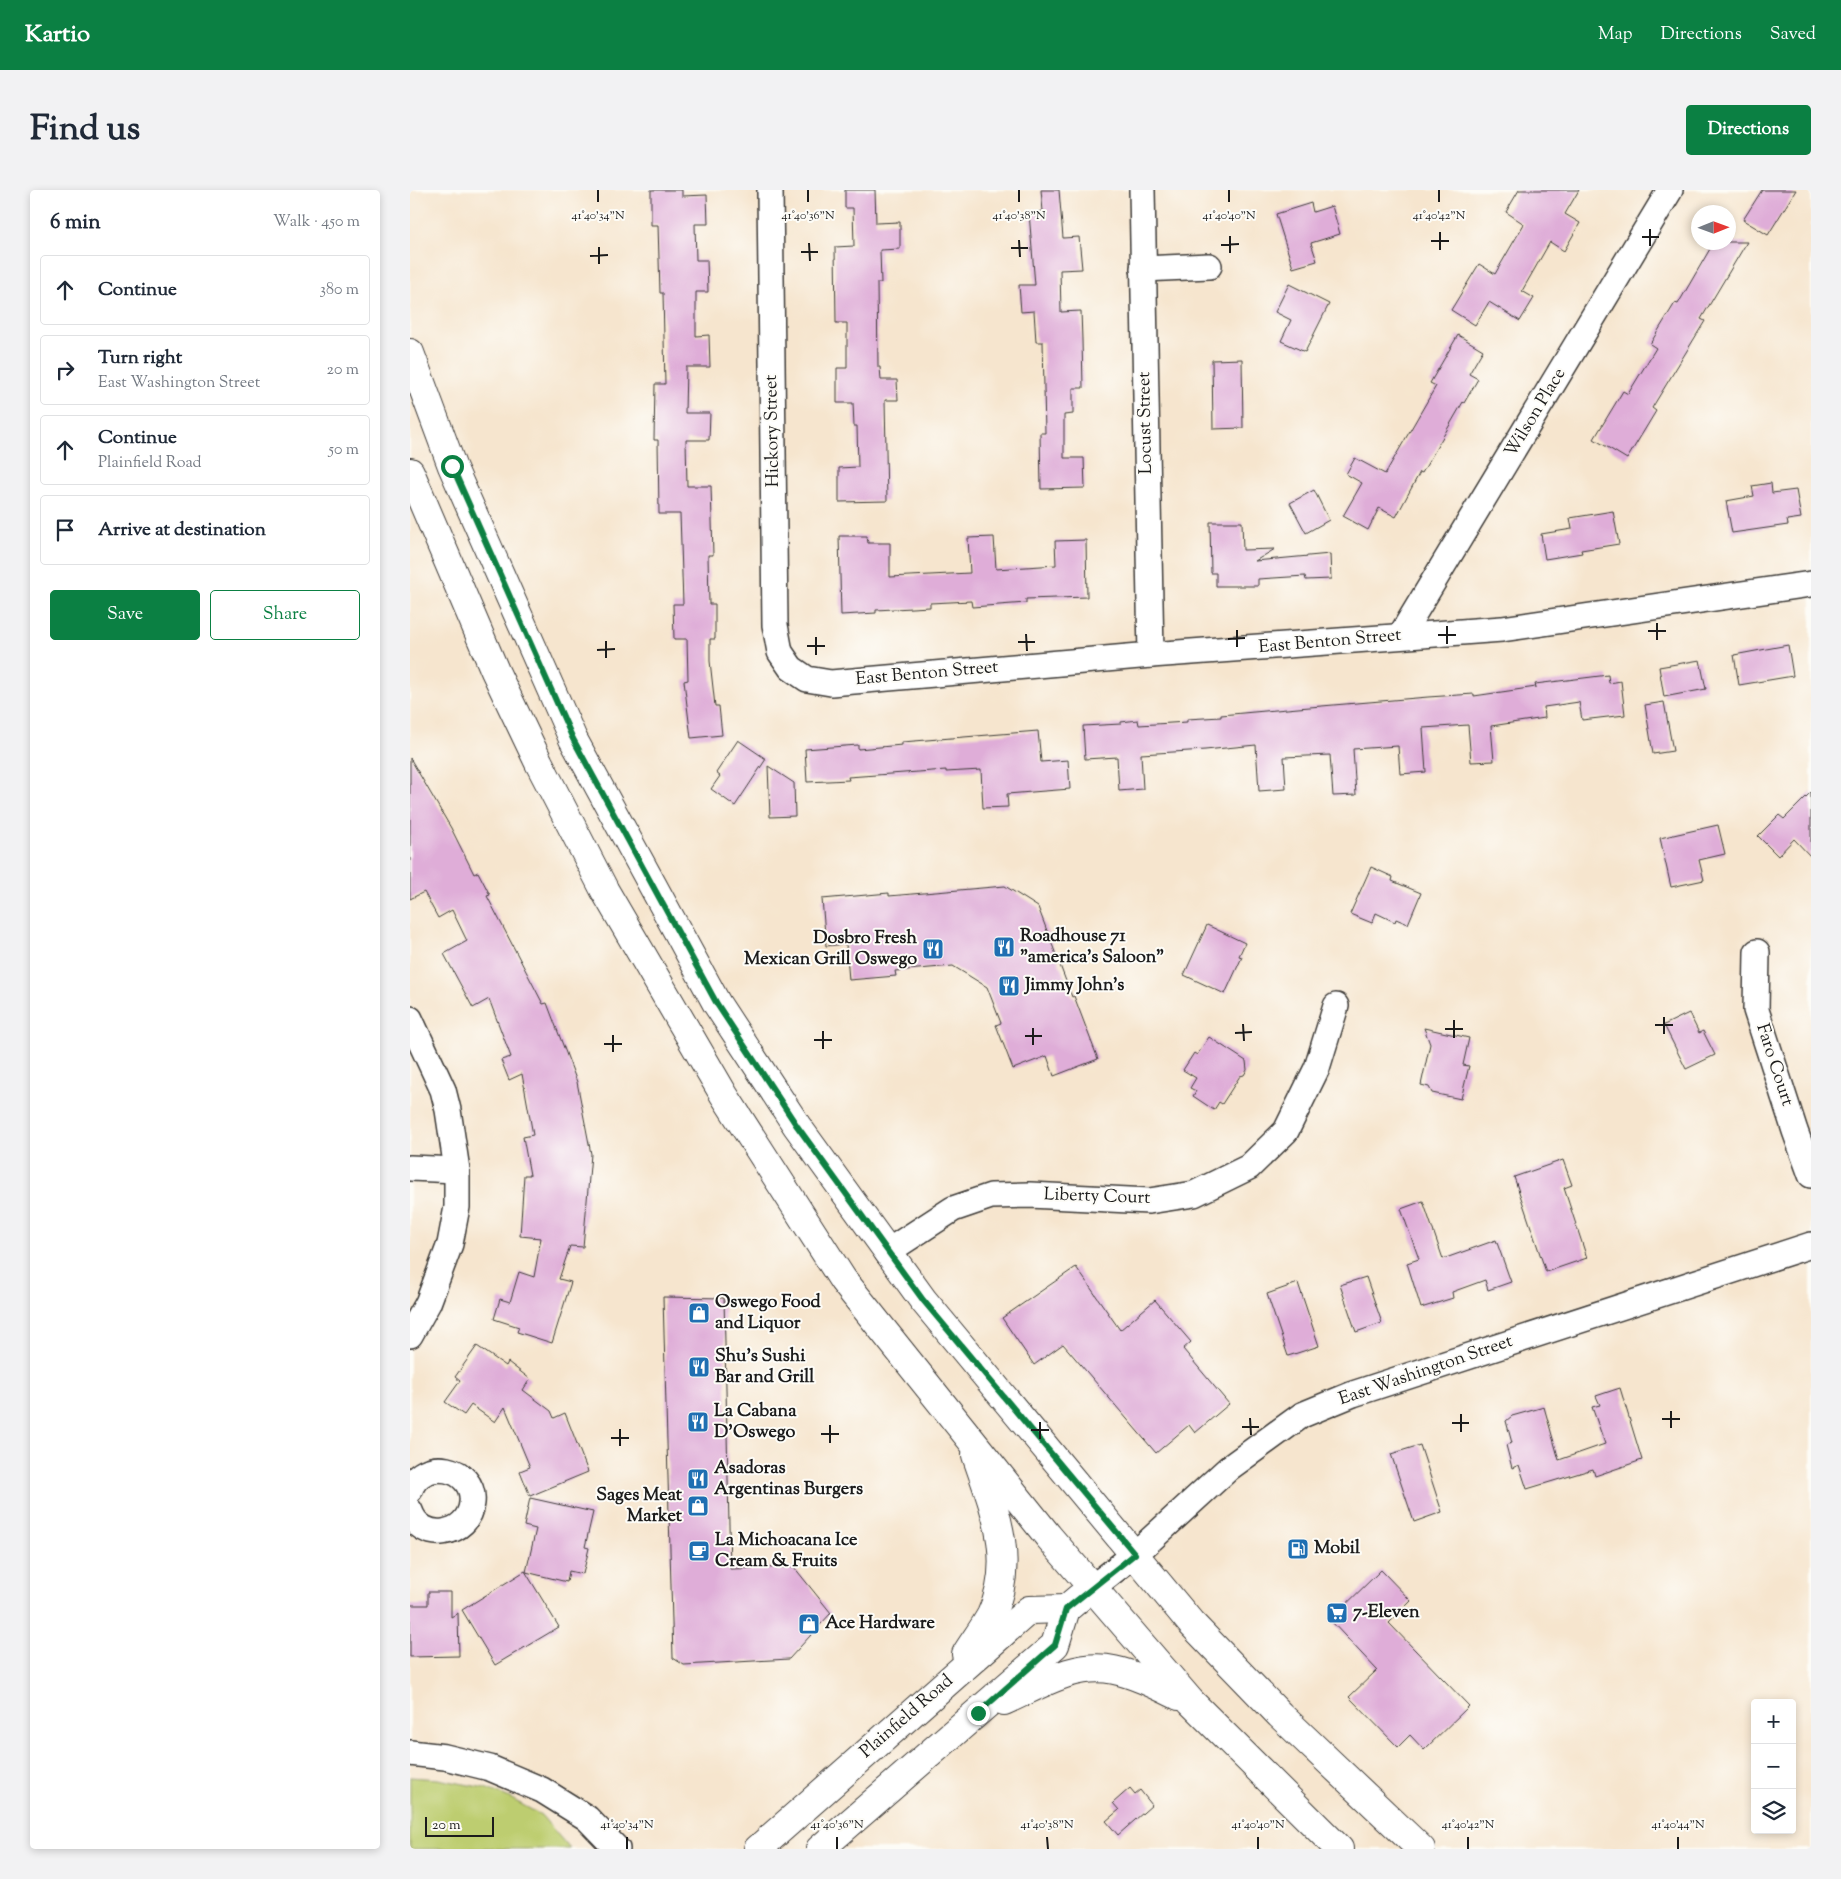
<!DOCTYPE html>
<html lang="en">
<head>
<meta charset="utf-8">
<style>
	:root { --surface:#fff; --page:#f2f2f3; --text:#1f2937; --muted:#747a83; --line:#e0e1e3; --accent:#0b8043 }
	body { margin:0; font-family:"Sorts Mill Goudy",serif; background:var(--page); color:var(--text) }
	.controls { position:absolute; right:15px; bottom:15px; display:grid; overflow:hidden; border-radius:5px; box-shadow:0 2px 8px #0003 }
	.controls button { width:45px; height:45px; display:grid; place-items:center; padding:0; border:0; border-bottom:1px solid var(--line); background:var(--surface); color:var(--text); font:25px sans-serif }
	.compass { position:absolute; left:1281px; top:15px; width:45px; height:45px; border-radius:50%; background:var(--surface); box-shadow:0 2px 8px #0003; rotate:89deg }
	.scale { position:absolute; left:15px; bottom:12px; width:69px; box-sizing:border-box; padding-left:5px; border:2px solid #1c1c1c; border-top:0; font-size:14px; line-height:18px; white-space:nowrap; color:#1c1c1c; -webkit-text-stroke:4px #fdfcf7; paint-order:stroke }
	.stop { position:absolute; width:15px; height:15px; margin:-11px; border:4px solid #0b8043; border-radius:50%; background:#fff }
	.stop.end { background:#0b8043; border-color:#fff; box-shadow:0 1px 5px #0008 }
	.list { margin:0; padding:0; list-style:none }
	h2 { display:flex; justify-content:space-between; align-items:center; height:65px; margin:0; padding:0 20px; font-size:21px }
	h2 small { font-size:16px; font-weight:400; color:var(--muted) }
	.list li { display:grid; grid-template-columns:32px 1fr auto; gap:15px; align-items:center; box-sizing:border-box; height:70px; margin:0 10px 10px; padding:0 10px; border:1px solid var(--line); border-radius:5px }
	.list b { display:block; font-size:19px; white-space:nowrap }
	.list p { margin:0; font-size:16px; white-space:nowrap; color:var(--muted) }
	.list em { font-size:16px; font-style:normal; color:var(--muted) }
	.actions { display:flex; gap:10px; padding:15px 20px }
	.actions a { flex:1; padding:11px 0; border:1px solid var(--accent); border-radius:5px; text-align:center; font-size:18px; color:var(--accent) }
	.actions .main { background:var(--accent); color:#fff }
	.icon { flex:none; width:28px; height:28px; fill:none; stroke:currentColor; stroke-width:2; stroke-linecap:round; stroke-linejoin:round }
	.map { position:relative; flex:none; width:1401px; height:1659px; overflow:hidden; border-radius:5px }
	header { display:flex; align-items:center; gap:30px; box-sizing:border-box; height:70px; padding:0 25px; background:var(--accent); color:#fff }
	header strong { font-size:24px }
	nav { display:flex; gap:28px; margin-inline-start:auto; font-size:18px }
	.intro { display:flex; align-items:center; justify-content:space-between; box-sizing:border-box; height:120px; padding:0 30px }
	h1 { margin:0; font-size:35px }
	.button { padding:12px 22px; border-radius:5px; background:var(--accent); color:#fff; font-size:18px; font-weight:700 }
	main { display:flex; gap:30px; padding:0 30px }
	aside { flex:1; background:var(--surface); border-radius:5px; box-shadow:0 2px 8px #0003 }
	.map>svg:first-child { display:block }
</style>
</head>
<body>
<header>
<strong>Kartio</strong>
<nav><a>Map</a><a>Directions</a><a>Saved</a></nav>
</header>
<div class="intro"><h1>Find us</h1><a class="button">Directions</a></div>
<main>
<aside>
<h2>6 min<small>Walk · 450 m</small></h2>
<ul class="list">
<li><svg class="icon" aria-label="ahead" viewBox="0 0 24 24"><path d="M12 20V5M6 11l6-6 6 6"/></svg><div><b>Continue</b></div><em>380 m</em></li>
<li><svg class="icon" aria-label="right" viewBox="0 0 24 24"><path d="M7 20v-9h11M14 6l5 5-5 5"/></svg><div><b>Turn right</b><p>East Washington Street</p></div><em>20 m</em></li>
<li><svg class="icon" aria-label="ahead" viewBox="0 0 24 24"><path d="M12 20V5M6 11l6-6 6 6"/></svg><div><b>Continue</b><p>Plainfield Road</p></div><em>50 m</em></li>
<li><svg class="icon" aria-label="arrive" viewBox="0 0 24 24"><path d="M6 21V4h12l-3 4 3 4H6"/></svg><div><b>Arrive at destination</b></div></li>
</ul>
<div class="actions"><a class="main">Save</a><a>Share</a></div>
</aside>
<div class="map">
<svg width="1401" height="1659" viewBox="0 0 1401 1659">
	<rect width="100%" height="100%" fill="#fdfcf7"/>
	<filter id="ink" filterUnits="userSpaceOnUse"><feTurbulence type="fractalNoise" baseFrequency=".02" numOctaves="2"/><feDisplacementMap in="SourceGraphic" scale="10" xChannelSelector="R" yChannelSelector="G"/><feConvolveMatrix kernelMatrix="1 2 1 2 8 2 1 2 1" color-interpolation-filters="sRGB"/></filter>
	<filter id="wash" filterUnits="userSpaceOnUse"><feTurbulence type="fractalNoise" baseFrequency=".0096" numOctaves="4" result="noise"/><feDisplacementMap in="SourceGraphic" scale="20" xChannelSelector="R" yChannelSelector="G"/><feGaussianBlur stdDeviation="1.12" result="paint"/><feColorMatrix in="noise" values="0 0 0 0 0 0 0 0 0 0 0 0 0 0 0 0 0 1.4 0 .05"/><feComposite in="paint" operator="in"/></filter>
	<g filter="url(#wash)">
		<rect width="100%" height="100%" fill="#f6e5ce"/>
		<!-- green -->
		<polygon fill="#bdcd6f" stroke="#6c7446" points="0,1587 28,1589 75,1598 98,1607 131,1625 160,1659 0,1659"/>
		<g id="blocks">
			<!-- building -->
			<g fill="#dfadd8">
				<polygon points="241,0 272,0 272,6 297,5 298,34 285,34 286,70 297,70 298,102 286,102 286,146 299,145 300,177 276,177 275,223 300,223 299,250 276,250 277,296 301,296 303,365 298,365 299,414 305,414 305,449 300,449 300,471 305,516 309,516 312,545 281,548 274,491 278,490 277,449 264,449 263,414 273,414 270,324 249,324 248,250 244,250 245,194 255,194 253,103 250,103 248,35 241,35"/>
				<polygon points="435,0 465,0 466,33 490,32 490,59 470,60 471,93 467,93 468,177 470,177 471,190 487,190 488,210 475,210 477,311 429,312 429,278 448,277 447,236 444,236 443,213 427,213 427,178 437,178 437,133 426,133 425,57 444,56 443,18 435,18"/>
				<polygon points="631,0 649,0 653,48 669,47 672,79 650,80 651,122 671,121 672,150 673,198 663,198 663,224 654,225 654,268 674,268 675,298 631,299 630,243 635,243 633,152 626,152 624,121 611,122 609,95 625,95 619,23 633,21"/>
				<polygon points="1109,0 1169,0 1155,24 1170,33 1154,61 1140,52 1112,101 1124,108 1110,131 1079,112 1065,135 1041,120 1069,74 1085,84 1114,34 1096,22"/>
				<polygon points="1352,0 1386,0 1358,45 1333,30"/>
				<polygon points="901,13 903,22 922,16 930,44 901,53 907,71 883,78 866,24"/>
				<polygon points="1304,52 1337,52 1291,129 1295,131 1242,218 1246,221 1217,269 1184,249 1213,201 1218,204 1246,158 1240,154 1265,113 1268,114"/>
				<polygon points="879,94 919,114 895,162 871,151 881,130 865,122"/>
				<polygon points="1048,145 1073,160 1059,184 1068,189 1054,213 1053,212 1012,283 1010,282 986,327 969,318 958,340 933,326 952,293 936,284 945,268 975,284 1026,196 1020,193"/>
				<polygon points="832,169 833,238 803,239 802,170"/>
				<polygon points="1361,293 1362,303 1386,300 1391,328 1377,330 1378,335 1322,343 1316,311 1344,306 1342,296"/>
				<polygon points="904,300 919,330 896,343 880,313"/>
				<polygon points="1203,321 1209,354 1171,360 1172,363 1135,369 1131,344 1162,339 1160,328"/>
				<polygon points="800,332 832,332 833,360 865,359 845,371 920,364 921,389 896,390 895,386 848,389 848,396 806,396 806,383 801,383"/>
				<polygon points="429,346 457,346 458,353 480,353 480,387 560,383 558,348 584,347 586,379 646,375 645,351 676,350 677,407 616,409 616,413 562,417 561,411 520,413 520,417 466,420 466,423 431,425"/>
				<polygon points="1378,455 1383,486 1329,495 1324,465"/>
				<polygon points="1290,470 1296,499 1254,507 1249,477"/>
				<polygon points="1198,485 1199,493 1211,491 1215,525 1172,530 1169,512 1134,517 1135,528 1081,536 1084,571 1061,572 1058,535 1013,538 1016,582 990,584 988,556 943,559 946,605 923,606 920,565 874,567 876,599 849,601 846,555 795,560 731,564 733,599 709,601 707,567 675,569 673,536 711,534 711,532 728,530 729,535 777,532 777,529 811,527 811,525 888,518 1018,507 1064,504 1064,506 1126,497 1125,494"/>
				<polygon points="1254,512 1263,561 1243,564 1235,515"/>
				<polygon points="628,541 631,572 658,570 660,599 597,604 598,617 573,618 571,580 536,582 536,580 438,587 439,590 397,592 395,559 448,555 448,559 492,555 492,552"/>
				<polygon points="328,550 356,569 325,616 301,599 310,586 306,583"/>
				<polygon points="0,568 41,638 64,684 68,682 80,705 77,706 133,814 137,813 167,892 181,964 173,1057 160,1056 149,1089 161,1092 142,1153 107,1142 109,1137 84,1129 90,1109 100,1112 109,1082 124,1087 131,1048 110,1046 114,985 120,985 113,947 123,945 112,884 99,890 91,870 101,867 79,809 63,818 34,764 57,751 42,720 28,728 14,702 0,709"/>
				<polygon points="358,576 384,593 385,626 360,627"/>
				<polygon points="1401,602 1401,667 1384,649 1368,666 1348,646 1369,625 1374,629"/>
				<polygon points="1308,635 1315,664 1289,670 1294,690 1261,697 1250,648"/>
				<polygon points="961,677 983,687 982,691 1011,703 998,734 986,729 985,732 966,723 962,733 940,724"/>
				<polygon points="595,696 628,717 662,807 664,806 688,869 644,886 637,866 603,879 586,835 591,833 577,797 543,776 485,781 486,786 439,790 436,754 416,756 412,709 479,703 479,706"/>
				<polygon points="797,735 835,753 829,766 832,767 815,804 774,785"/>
				<polygon points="1279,823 1289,843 1293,841 1305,865 1276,879 1254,835"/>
				<polygon points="1014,838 1059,848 1053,875 1059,876 1051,909 1022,903 1019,897 1011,895 1020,854"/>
				<polygon points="799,847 836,871 837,880 834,885 830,886 812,914 809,912 804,920 783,906 786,901 780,898 786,888 773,880 784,863 787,865"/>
				<polygon points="1153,970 1162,995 1154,998 1177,1068 1136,1082 1104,987"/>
				<polygon points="1013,1011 1033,1069 1086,1050 1101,1092 1078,1100 1075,1090 1042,1102 1043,1108 1011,1118 997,1073 1009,1069 991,1019"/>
				<polygon points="666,1077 710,1140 745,1110 781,1152 773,1159 819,1214 785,1243 779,1235 746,1263 653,1154 624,1175 592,1128"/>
				<polygon points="956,1087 972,1133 946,1142 930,1095"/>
				<polygon points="888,1093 909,1156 878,1166 857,1104"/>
				<polygon points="253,1107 314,1108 320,1379 384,1377 421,1423 379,1469 274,1475 263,1468"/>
				<polygon points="67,1156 96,1176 98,1172 120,1189 113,1200 141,1221 144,1228 155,1223 178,1282 120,1306 110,1281 120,1277 95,1217 85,1232 61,1215 54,1225 35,1212 50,1191 45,1187"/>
				<polygon points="1210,1198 1232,1270 1185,1286 1183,1279 1117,1299 1109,1275 1102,1278 1096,1255 1102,1253 1096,1231 1102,1226 1134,1217 1149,1270 1195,1254 1182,1217 1190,1215 1186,1206"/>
				<polygon points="1010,1255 1032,1322 1004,1332 981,1264"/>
				<polygon points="120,1308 183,1322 175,1357 179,1358 173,1384 159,1381 157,1392 116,1382 126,1339 114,1336"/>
				<polygon points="971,1380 1001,1411 979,1433 1059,1516 1014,1560 1000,1545 988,1557 939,1507 967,1480 920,1430"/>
				<polygon points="115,1381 149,1437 85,1475 52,1420"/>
				<polygon points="18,1402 41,1402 41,1427 48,1423 49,1466 0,1467 0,1415 18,1415"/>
				<polygon points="720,1598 725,1604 730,1600 742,1615 708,1645 696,1631 709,1620 703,1613"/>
			</g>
		</g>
	</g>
	<g filter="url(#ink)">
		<use href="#blocks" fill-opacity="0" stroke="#3d3a37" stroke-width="1"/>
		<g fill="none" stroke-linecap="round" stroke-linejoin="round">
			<!-- minor casing -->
			<g stroke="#3d3a37" stroke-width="28">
				<g id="minor">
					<polyline points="360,0 365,435 370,462 381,478 397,489 421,493 741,465 1092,439 1401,394"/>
					<polyline points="732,0 741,465"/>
					<polyline points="733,79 799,76"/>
					<polyline points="991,445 1260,0"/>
					<polyline points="1347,762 1346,820 1385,941 1401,985"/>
					<polyline points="0,829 33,900 38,920 47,980 47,1017 40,1054 18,1113 0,1145"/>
					<polyline points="0,978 47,980"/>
					<polyline points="477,1062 543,1019 581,1006 620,1005 739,1011 784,1004 839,977 876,941 907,878 926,816"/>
					<path d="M 0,1300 C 11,1266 66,1276 62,1313 C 59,1346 11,1354 0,1321"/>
					<polyline points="682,1398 725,1364 819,1278 892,1225 943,1204 1401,1055"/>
					<polyline points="0,1563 35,1567 80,1578 132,1600 177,1628 207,1659"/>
				</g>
			</g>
			<!-- major casing -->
			<g stroke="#3d3a37" stroke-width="30">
				<g id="major">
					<polyline points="0,163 42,276 163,549 307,814 387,936 513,1110 781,1433 870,1525 1011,1659"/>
					<polyline points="0,282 85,481 129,573 195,701 314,905 433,1090 638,1346 781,1512 929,1659"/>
					<path d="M 556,1464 C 564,1451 574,1438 581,1425 C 607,1370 584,1318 566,1265"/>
					<path d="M 594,1511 C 628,1496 666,1471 704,1480 C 727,1485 748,1496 769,1506"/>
					<polyline points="348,1659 619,1420 656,1419"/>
					<polyline points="410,1659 645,1455 656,1419 669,1408"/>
				</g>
			</g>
			<!-- minor -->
			<use href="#minor" stroke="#fff" stroke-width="25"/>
			<!-- major -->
			<use href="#major" stroke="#fff" stroke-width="28"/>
		</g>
	</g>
	<g fill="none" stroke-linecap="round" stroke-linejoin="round" filter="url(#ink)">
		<!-- route -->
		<polyline stroke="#0b8043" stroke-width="6" points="42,276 163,549 307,814 387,936 513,1110 725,1364 656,1419 645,1455 568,1523"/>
	</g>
	<!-- ticks -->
	<path fill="none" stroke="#1c1c1c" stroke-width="2" d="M 188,0 L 188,12M 398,0 L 398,12M 609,0 L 609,12M 819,0 L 819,12M 1029,0 L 1029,12M 1240,39 L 1240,56M 1030,42 L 1030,60M 820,46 L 820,63M 1232,47 L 1249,47M 609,50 L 610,67M 1021,51 L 1039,51M 399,53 L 400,71M 811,55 L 829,54M 189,57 L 189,74M 601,58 L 618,58M 391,62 L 408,62M 180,66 L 198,65M 1247,433 L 1247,450M 1037,436 L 1037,454M 827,440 L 827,457M 1238,441 L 1256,441M 616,444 L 617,461M 1028,445 L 1046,445M 406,447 L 406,465M 818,449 L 835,448M 196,451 L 196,468M 608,452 L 625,452M 397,456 L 415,456M 187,460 L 205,459M 1254,827 L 1254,844M 1044,830 L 1044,848M 833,834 L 834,851M 1245,835 L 1263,835M 623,838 L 623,855M 1035,839 L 1053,839M 413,841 L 413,859M 825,843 L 842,842M 203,845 L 203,862M 615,846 L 632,846M 404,850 L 422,850M 194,854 L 212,854M 1261,1221 L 1261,1238M 1051,1224 L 1051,1242M 840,1228 L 841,1245M 1252,1229 L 1270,1229M 630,1232 L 630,1249M 1042,1233 L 1059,1233M 420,1235 L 420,1253M 832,1237 L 849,1237M 210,1239 L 210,1256M 621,1240 L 639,1240M 411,1244 L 429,1244M 201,1248 L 219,1248M 217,1647 L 217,1659M 427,1647 L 427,1659M 637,1647 L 638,1659M 848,1647 L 848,1659M 1058,1647 L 1058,1659M 1268,1647 L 1268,1659"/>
	<!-- icons -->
	<defs>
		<g id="restaurant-square" transform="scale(1.125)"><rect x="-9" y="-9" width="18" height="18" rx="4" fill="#1f6fb2" stroke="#fdfcf7"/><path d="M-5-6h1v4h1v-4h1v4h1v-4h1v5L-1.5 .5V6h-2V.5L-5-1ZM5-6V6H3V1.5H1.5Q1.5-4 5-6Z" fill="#fff"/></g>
		<g id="shop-square" transform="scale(1.125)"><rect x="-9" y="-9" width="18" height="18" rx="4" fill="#1f6fb2" stroke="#fdfcf7"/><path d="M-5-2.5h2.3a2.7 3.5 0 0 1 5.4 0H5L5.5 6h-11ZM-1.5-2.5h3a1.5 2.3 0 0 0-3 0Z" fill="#fff"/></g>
		<g id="fuel-square" transform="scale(1.125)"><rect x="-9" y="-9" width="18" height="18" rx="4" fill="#1f6fb2" stroke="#fdfcf7"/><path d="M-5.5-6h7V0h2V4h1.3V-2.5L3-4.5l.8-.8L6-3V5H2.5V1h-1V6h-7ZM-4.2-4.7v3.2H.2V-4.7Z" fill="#fff"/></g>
		<g id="cafe-square" transform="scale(1.125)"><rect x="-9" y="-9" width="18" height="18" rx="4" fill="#1f6fb2" stroke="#fdfcf7"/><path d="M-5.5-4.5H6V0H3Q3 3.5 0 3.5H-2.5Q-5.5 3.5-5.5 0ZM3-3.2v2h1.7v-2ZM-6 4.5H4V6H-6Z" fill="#fff"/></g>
		<g id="supermarket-square" transform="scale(1.125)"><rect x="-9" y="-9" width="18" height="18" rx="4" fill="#1f6fb2" stroke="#fdfcf7"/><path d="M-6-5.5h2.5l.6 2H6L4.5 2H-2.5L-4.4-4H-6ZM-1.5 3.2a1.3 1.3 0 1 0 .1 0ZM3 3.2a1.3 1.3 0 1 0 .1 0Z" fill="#fff"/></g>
	</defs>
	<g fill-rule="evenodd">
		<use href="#restaurant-square" x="594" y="757"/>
		<use href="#restaurant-square" x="523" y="759"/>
		<use href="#restaurant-square" x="599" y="796"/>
		<use href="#shop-square" x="289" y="1123"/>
		<use href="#restaurant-square" x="289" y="1177"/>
		<use href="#restaurant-square" x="288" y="1232"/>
		<use href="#restaurant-square" x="288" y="1289"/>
		<use href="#shop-square" x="288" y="1316"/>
		<use href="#fuel-square" x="888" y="1359"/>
		<use href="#cafe-square" x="289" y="1361"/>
		<use href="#supermarket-square" x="927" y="1423"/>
		<use href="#shop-square" x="399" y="1434"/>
	</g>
	<g text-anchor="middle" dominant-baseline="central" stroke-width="4" stroke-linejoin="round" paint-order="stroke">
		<!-- street labels -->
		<g font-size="18" fill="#1c1c1c" stroke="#fdfcf7">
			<text transform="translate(1126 223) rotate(-59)">Wilson Place</text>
			<text transform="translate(736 233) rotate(-91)">Locust Street</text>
			<text transform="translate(363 241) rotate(-91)">Hickory Street</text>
			<text transform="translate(920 452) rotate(-5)">East Benton Street</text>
			<text transform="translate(517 484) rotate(-5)">East Benton Street</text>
			<text transform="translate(1364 875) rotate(72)">Faro Court</text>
			<text transform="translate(687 1007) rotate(2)">Liberty Court</text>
			<text transform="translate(1016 1181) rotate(-19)">East Washington Street</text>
			<text transform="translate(497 1527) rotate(-41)">Plainfield Road</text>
		</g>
		<!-- poi labels -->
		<g font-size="18" font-weight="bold" fill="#1c1c1c" stroke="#fdfcf7" text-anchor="start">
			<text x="610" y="747">Roadhouse 71<tspan x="610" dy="21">"america's Saloon"</tspan></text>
			<text x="507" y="749" text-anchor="end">Dosbro Fresh<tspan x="507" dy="21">Mexican Grill Oswego</tspan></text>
			<text x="615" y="796">Jimmy John's</text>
			<text x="305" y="1113">Oswego Food<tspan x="305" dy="21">and Liquor</tspan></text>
			<text x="305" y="1167">Shu's Sushi<tspan x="305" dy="21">Bar and Grill</tspan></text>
			<text x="304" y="1222">La Cabana<tspan x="304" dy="21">D'Oswego</tspan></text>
			<text x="304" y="1279">Asadoras<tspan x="304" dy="21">Argentinas Burgers</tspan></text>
			<text x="272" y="1306" text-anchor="end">Sages Meat<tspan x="272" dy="21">Market</tspan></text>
			<text x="305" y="1351">La Michoacana Ice<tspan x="305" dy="21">Cream &amp; Fruits</tspan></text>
			<text x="904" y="1359">Mobil</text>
			<text x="943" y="1423">7-Eleven</text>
			<text x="415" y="1434">Ace Hardware</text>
		</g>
	</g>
	<g font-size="12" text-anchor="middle" fill="#1c1c1c" stroke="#fdfcf7" stroke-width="4" stroke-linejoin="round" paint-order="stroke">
		<text x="188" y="29">41°40'34"N</text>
		<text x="398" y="29">41°40'36"N</text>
		<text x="609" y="29">41°40'38"N</text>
		<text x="819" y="29">41°40'40"N</text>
		<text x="1029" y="29">41°40'42"N</text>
		<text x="217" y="1638">41°40'34"N</text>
		<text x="427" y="1638">41°40'36"N</text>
		<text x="637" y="1638">41°40'38"N</text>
		<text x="848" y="1638">41°40'40"N</text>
		<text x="1058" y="1638">41°40'42"N</text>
		<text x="1268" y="1638">41°40'44"N</text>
	</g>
</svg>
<div class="controls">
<button>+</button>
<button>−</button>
<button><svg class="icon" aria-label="layers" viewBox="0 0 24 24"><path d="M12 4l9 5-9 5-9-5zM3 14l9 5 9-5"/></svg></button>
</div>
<svg class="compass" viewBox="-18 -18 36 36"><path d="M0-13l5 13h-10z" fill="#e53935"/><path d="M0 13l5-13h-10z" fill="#747a83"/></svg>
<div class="scale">20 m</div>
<div class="stop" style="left:42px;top:276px"></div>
<div class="stop end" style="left:568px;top:1523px"></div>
</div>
</main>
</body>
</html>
